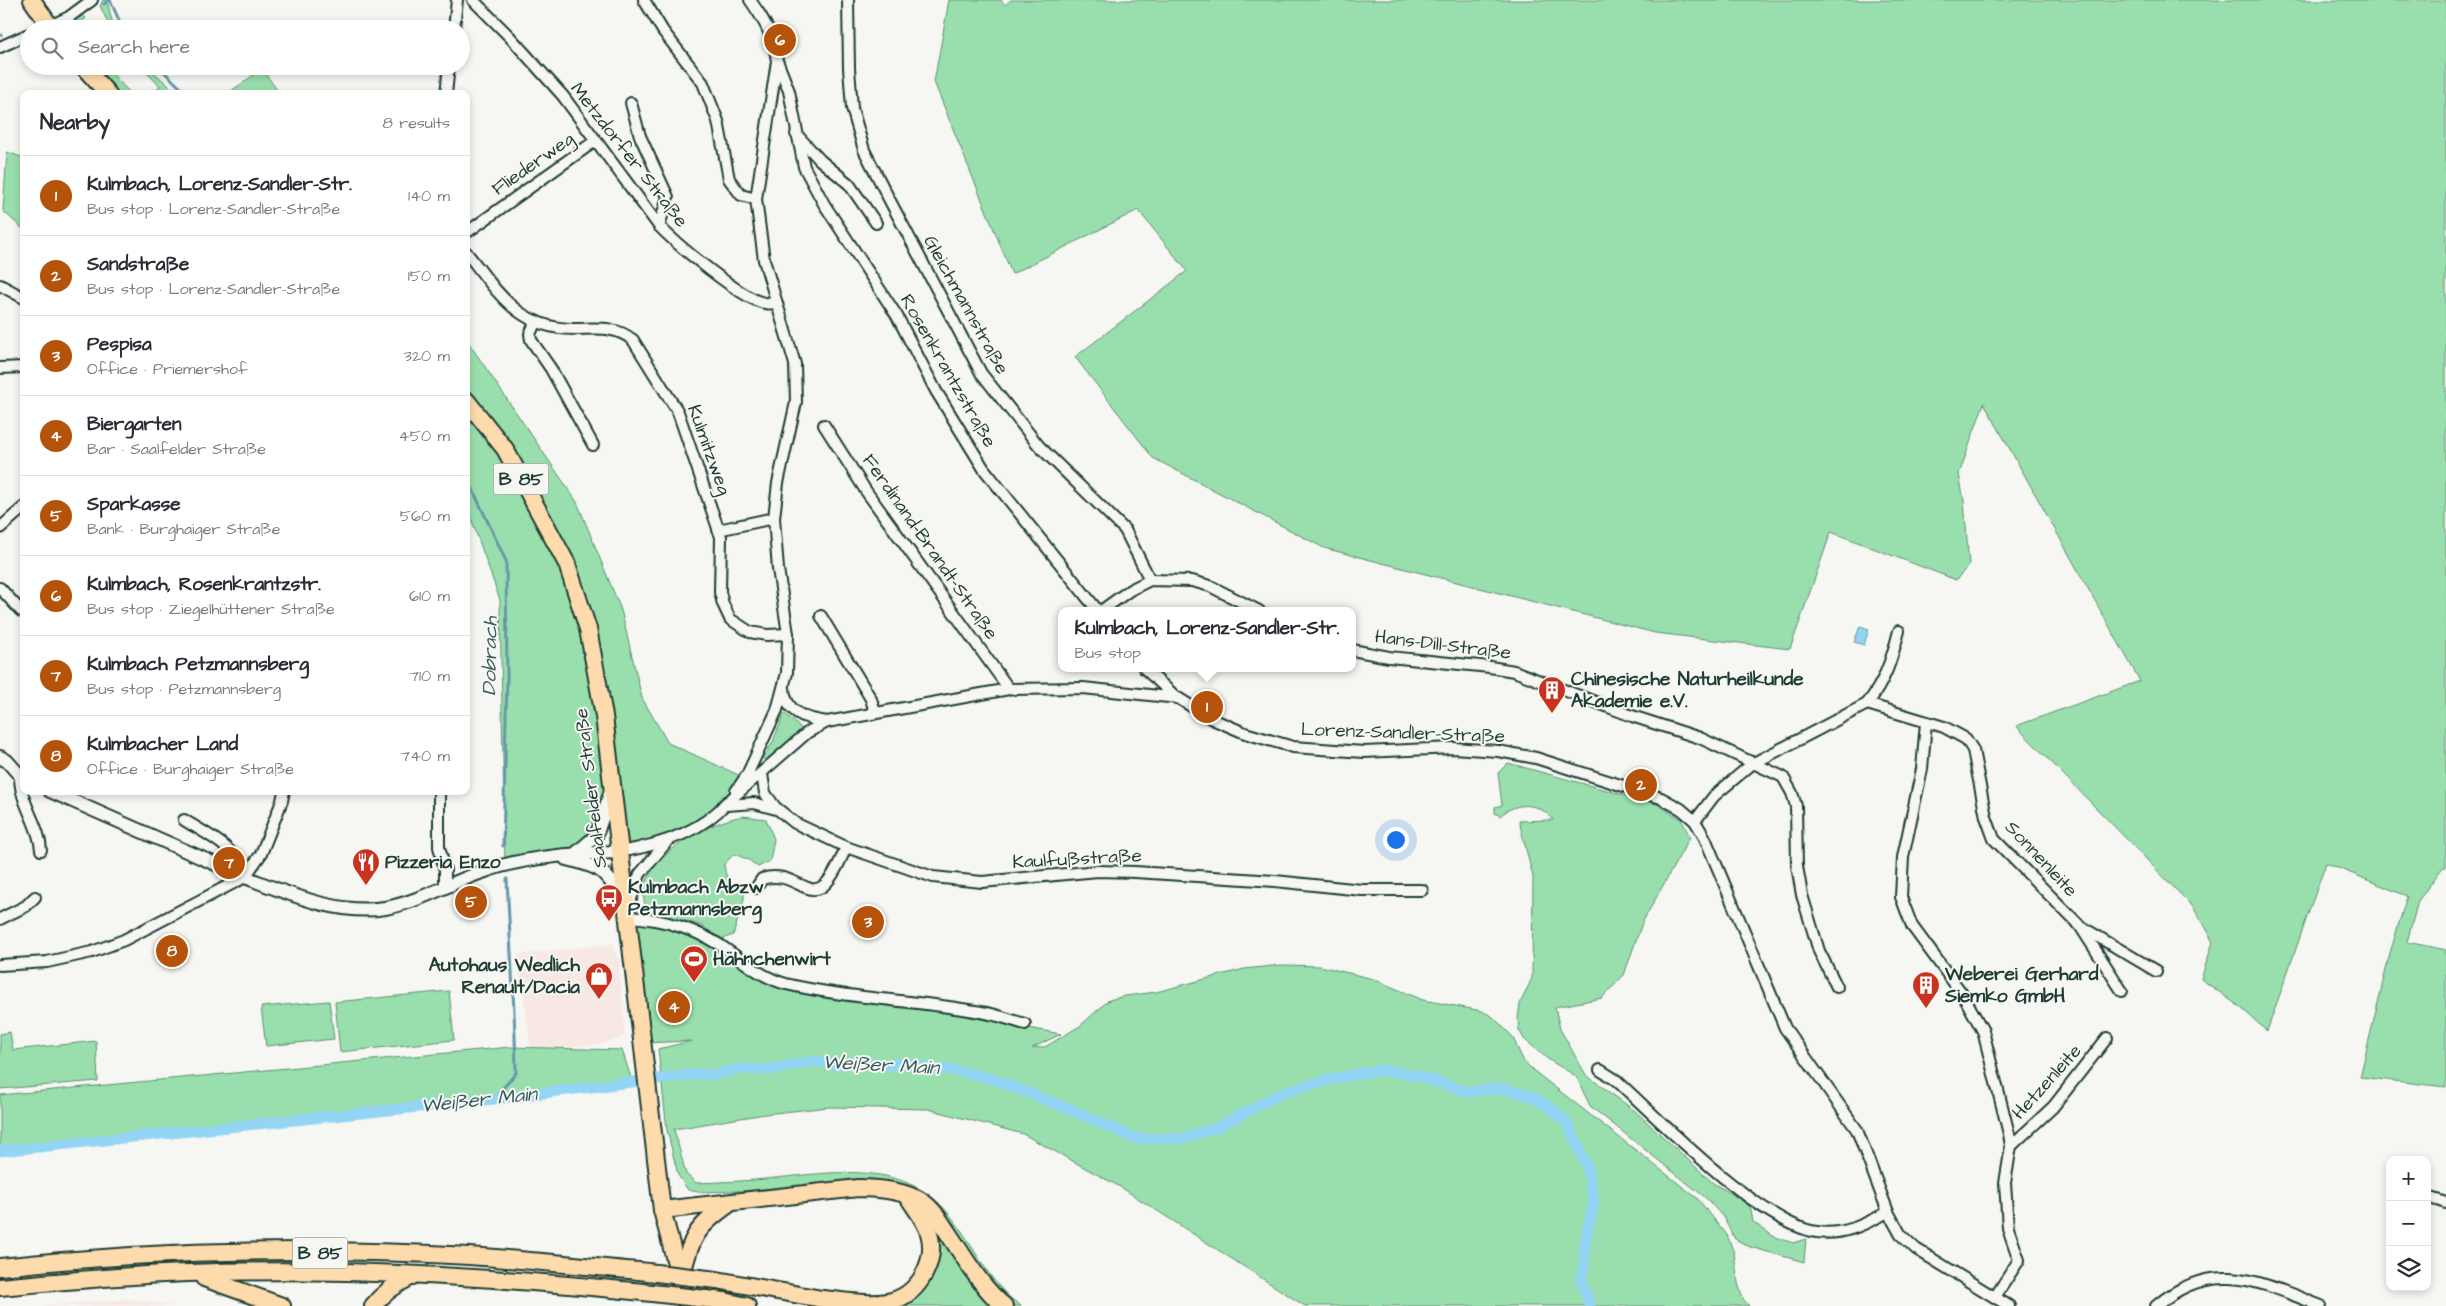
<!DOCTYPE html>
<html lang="en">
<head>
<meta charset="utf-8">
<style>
	:root { --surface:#fff; --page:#f7f7f7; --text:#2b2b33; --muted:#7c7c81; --line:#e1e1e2; --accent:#b45309 }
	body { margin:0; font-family:"Architects Daughter",sans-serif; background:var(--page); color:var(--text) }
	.controls { position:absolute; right:15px; bottom:15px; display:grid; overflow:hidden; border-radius:10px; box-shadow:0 2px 8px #0003 }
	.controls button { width:45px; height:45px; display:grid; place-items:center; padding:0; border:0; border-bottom:1px solid var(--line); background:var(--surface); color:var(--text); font:25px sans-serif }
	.you { position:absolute; left:1395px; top:839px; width:18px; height:18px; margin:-12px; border:4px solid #fff; border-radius:50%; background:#1a73e8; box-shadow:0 0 0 8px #1a73e833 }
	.badge { display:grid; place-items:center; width:32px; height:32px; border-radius:50%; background:var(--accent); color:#fff; font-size:16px; font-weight:700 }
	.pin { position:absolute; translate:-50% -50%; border:2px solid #fff; box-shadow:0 1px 5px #0006 }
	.popup { position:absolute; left:1058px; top:607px; width:298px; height:65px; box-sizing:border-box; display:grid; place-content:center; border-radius:10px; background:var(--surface); filter:drop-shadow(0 1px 4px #0005); font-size:16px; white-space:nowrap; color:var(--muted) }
	.popup b { font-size:19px; color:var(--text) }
	.popup::after { content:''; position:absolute; left:50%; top:100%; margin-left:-10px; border:10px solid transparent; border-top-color:var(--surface) }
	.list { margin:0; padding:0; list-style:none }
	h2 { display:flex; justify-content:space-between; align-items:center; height:65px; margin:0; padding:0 20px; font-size:21px }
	h2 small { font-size:16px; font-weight:400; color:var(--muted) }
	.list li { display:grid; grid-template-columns:32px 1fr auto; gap:15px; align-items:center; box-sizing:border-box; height:80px; padding:0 20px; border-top:1px solid var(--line) }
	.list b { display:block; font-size:19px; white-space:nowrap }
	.list p { margin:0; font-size:16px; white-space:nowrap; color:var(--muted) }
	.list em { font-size:16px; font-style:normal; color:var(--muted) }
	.icon { flex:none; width:28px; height:28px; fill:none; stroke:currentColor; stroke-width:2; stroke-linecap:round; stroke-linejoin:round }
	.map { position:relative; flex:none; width:2446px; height:1306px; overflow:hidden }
	.search { position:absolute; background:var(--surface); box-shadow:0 2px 8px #0003; left:20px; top:20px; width:450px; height:55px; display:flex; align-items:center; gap:12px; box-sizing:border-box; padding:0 18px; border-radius:28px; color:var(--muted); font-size:19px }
	.panel { position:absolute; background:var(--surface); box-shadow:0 2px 8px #0003; left:20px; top:90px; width:450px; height:705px; border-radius:10px }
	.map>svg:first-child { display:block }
</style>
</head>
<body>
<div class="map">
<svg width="2446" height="1306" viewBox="0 0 2446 1306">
	<rect width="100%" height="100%" fill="#f6f6f2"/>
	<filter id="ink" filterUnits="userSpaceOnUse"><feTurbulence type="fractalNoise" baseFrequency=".02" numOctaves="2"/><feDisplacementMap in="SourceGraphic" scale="10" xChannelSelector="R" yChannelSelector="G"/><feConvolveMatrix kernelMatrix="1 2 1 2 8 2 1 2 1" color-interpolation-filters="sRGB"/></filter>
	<g filter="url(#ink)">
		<!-- built -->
		<g fill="#f7e8e4">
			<polygon points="612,944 619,962 625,1036 603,1044 531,1050 518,955"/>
			<polygon points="127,1299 175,1306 41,1306"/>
		</g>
		<!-- green -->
		<g fill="#99dfad" stroke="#5c8e70">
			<polygon points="103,0 107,0 112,21 118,29 111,29 100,6"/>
			<polygon points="949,0 1001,0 1005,5 1011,0 2446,0 2446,867 2443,867 2418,901 2407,942 2446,950 2446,1087 2360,1077 2390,953 2407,896 2326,863 2267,1031 2240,1007 2201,979 2213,942 2193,907 2016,726 2140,681 1984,403 1959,474 1964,501 1969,565 1956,580 1831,532 1790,649 1655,633 1324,548 1153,458 1075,357 1187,271 1138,210 1012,274 934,82"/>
			<polygon points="83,15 86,18 75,27 77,29 69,29 73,20"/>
			<polygon points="91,66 105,66 131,94 118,94"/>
			<polygon points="140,66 147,66 178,94 153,94 160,86"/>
			<polygon points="262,69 280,94 227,94"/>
			<polygon points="7,152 24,158 24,230 3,211"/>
			<polygon points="466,339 577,502 621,610 642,698 668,743 743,777 723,806 667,842 619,852 610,796 596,836 556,857 505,866 500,600 466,504"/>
			<path d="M 784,713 L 803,730 C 796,735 768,762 765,762 L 763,758 L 773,742 Z"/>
			<path d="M 1508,763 L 1657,804 L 1681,819 L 1690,837 L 1642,923 L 1624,975 L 1602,998 L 1555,1007 L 1560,1029 L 1586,1075 L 1635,1111 L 1713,1183 L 1750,1205 L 1753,1222 L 1773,1236 L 1793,1243 L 1806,1239 L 1804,1262 L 1750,1247 L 1735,1239 L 1723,1217 L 1706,1198 L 1590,1106 L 1576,1076 L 1549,1060 L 1524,1039 L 1519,1030 L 1518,1019 L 1520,1004 L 1532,978 L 1533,877 L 1519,821 L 1553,820 C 1539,802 1517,801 1500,816 L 1495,813 L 1495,807 L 1502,805 L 1498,773 Z"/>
			<path d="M 743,816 L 766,819 L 774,839 L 770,861 L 758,867 L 749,860 L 734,854 L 724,864 C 726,879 729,886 744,890 L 744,900 L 733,935 L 722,939 L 700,925 L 646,911 C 645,904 642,895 644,888 C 653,852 709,822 743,816 Z"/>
			<path d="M 627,917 L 669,924 L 784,983 L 1061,1034 L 1032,1048 L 1045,1047 L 1080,1026 L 1109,1000 L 1125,996 L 1156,992 L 1244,969 L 1282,965 L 1320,966 L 1373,979 L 1423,1000 L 1482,1011 L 1493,1017 L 1512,1036 L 1524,1062 L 1539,1075 L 1697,1198 L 1727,1235 L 1734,1253 L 1738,1283 L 1743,1299 L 1749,1306 L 1305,1306 L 1122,1188 L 1023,1134 L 928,1109 L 829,1107 L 765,1114 L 674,1129 L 686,1174 L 696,1183 C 723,1182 749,1181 775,1178 C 836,1172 905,1160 949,1214 C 975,1245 987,1283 1021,1306 L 1011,1306 L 895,1183 L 878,1180 L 861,1180 L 741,1191 L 698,1192 L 688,1190 L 678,1175 L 667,1130 L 658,1049 L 692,1041 L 641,1043 Z"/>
			<polygon points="449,991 454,1040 340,1052 335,1002"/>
			<polygon points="329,1001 334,1039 266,1046 261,1007"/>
			<polygon points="10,1032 13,1050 96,1041 98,1081 0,1089 0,1034"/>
			<polygon points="511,1047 622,1050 632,1081 0,1150 0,1095"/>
			<polygon points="937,1224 997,1306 892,1306 901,1303 936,1236"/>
		</g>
		<!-- water -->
		<polygon fill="#94d5f6" stroke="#6598a8" points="1860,626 1869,629 1864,645 1854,642"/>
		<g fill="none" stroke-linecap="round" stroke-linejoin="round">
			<!-- stream -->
			<g stroke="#6598a8" stroke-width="3">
				<polyline points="110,0 123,29"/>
				<polyline points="104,4 109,0"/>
				<polyline points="0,35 1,35"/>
				<polyline points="158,66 187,94"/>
				<polyline points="466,475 506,561 507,677 503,846"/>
				<path d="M 494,1099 L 516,1073 C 515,1008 510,944 507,879"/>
			</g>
			<!-- canal -->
			<polyline stroke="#94d5f6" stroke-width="11" points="0,1151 494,1099 697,1074 714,1075 737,1069 768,1070 814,1061 837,1065 863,1062 887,1065 901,1063 932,1069 954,1070 993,1079 1079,1113 1136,1139 1184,1138 1218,1127 1280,1094 1295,1089 1336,1078 1383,1070 1418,1076 1468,1092 1501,1088 1533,1097 1552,1109 1568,1124 1587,1166 1594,1203 1585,1241 1584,1269 1581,1280 1590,1306"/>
			<!-- minor casing -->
			<g stroke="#1f3d34" stroke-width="14">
				<g id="minor">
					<path d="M 473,0 L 510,37 L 563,96 L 659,226 C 674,242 744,301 765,303 C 768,304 773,303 776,303"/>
					<polyline points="644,0 663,31 703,83 718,121 729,179 741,195 756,199"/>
					<polyline points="848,0 849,68 852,108 864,150 889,199 981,373 1039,446 1125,530 1150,580"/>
					<polyline points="45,28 69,17 92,0"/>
					<polyline points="454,29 457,0"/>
					<polyline points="0,47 29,34"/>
					<polyline points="778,63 789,91 804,167 824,204 897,316 936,391 984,469 1098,611"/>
					<polyline points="446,94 449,66"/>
					<polyline points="631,103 640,136 668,197 659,226"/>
					<polyline points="796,134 820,160 849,184 876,223"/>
					<polyline points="466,233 595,141"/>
					<path d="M 466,252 C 497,291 518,329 574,329 C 596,329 614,325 633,340 L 678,412 L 721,537 L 720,592 L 723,604 L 730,619 L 750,632 L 767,635 L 788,634"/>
					<polyline points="0,285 24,298"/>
					<polyline points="536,321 530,334 531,340 551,369 593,445"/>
					<polyline points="0,368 24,367"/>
					<polyline points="824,425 866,491 1009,689"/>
					<polyline points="0,528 24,507"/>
					<polyline points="718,530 774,518"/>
					<polyline points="0,588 21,611"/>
					<polyline points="1101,611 1130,590 1150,580 1192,581 1210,586 1259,611"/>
					<polyline points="821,616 871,699 875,712"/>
					<polyline points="1352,650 1389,657 1490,667 1514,671 1632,716 1700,738 1783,777 1792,793 1796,806 1797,866 1802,895 1819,951 1837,987"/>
					<polyline points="1144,668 1177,698"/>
					<path d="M 784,688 C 785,713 806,719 827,722"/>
					<polyline points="1867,704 1944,727 1966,739 1973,750 1986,817 1994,839 2080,926 2156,971"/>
					<polyline points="1926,722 1922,769 1903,857 1901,897 1912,926 1963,995 1983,1031 2009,1134 2011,1146 2005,1183 2008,1228 2019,1260 1995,1297"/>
					<polyline points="762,774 765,793 775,807 795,823 846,847 933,877 982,882 1098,871 1135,872 1275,881 1362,890 1422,890"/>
					<path d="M 20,778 C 21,805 40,826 41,850"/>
					<polyline points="439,791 439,847 445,870 445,886"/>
					<path d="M 736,791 L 747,775 L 777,710 L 787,673 L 788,634 L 778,569 L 774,518 L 778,483 L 796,402 L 795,364 L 764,260 L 756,199 L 777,61 C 775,38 763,18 750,0"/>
					<polyline points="727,805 754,803 776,809"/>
					<polyline points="723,806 808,732 827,722 1009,689 1083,688 1178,698 1212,719 1245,733 1293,747 1364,752 1453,748 1498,751 1536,758 1661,798 1681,809 1695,821 1705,838 1785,1028 1857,1130 1888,1212 1901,1235 1916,1249 2009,1306"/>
					<path d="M 184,820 C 208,835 238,848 245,877"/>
					<path d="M 1695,821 L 1714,796 L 1752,764 L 1867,704 C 1885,682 1892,658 1899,631"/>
					<path d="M 619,852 C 656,846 701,833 727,802"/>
					<path d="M 756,888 L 762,879 C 804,865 814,928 846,847"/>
					<polyline points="629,904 640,874 666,843"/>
					<path d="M 627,917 C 663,918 702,931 730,952 C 748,965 764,978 786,984 C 850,999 916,1000 981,1012 C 996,1014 1010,1020 1025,1024"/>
					<polyline points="0,919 26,906 35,897"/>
					<polyline points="2082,929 2122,991"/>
					<polyline points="0,965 47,962 92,952 124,940 245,877 261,854 282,801 284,791"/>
					<path d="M 1600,1070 L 1616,1080 C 1659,1119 1762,1225 1817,1232 C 1844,1236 1865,1224 1888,1212"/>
					<polyline points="2011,1146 2053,1107 2107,1038"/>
					<polyline points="2427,1197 2446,1203"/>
					<path d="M 2156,1306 C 2213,1257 2260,1282 2321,1306"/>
				</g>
			</g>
			<!-- tertiary casing -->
			<g stroke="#1f3d34" stroke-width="16">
				<g id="tertiary">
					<polyline points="0,757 7,761 24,780"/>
					<path d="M 50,791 L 245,877 C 287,893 339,916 385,908 C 420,902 453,881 488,870 C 529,856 576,854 619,852"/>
					<polyline points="575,854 596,836 611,791"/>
					<path d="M 566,859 C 602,867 606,871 624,903"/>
				</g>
			</g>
			<!-- primary casing -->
			<g stroke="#1f3d34" stroke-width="20">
				<g id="primary">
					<polyline points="32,0 52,29"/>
					<polyline points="83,66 108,94"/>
					<polyline points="466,400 505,449 567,564 588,629 604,716 662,1210 687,1306"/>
				</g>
			</g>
			<!-- trunk casing -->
			<g stroke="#1f3d34" stroke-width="20">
				<g id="trunk">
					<path d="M 662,1210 L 858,1188 C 879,1188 902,1190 921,1201 C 934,1209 942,1224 950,1236 C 966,1260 982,1288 1004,1306"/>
					<path d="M 0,1267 C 155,1250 314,1247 469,1256 C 526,1260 583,1266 639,1271"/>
					<polyline points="204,1278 282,1306"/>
					<path d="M 680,1280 C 692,1239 692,1230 729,1204"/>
					<polyline points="717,1280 833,1301"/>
					<path d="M 0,1287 C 63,1281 126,1275 189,1273 C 340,1267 493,1277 643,1292"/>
					<path d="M 823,1299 C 846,1301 871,1306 892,1301 C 920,1293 937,1260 929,1233 C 925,1220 917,1211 910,1200"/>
					<polyline points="724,1301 747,1306"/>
					<path d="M 373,1306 C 384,1292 396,1284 412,1276"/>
				</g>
			</g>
			<!-- minor -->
			<use href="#minor" stroke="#f6f6f2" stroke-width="10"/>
			<!-- tertiary -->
			<use href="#tertiary" stroke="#f6f6f2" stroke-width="12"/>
			<!-- primary -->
			<use href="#primary" stroke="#fddbac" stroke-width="16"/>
			<!-- trunk -->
			<use href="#trunk" stroke="#fddbac" stroke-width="16"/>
			<!-- trunk-bridge casing -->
			<g stroke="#1f3d34" stroke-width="20" stroke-linecap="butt">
				<g id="trunk-bridge">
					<polyline points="639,1271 717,1280"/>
					<polyline points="643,1292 724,1301"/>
				</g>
			</g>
			<!-- trunk-bridge -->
			<use href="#trunk-bridge" stroke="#fddbac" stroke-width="16"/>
		</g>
	</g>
	<!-- icons -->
	<defs>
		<g id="building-pin" transform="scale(1.4375)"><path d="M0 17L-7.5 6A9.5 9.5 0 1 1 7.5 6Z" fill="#c8321e" stroke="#f6f6f2"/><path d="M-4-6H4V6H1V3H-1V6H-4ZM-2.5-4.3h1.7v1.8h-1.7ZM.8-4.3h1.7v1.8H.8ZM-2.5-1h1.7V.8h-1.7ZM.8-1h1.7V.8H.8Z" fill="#fff"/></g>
		<g id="restaurant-pin" transform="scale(1.4375)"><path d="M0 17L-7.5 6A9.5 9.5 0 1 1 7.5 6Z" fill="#c8321e" stroke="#f6f6f2"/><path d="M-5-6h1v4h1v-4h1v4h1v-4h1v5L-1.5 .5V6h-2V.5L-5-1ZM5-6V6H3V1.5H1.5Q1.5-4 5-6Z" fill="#fff"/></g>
		<g id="bus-pin" transform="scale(1.4375)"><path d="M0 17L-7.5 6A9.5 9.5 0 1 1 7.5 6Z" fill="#c8321e" stroke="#f6f6f2"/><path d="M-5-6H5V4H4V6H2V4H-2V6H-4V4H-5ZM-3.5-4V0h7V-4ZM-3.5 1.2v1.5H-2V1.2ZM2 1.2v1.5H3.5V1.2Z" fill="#fff"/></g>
		<g id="stadium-pin" transform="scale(1.4375)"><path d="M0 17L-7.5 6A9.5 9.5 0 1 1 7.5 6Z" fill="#c8321e" stroke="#f6f6f2"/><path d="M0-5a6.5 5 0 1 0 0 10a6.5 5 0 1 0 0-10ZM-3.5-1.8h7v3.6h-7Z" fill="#fff"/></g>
		<g id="shop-pin" transform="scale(1.4375)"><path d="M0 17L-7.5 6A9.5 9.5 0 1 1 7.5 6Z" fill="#c8321e" stroke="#f6f6f2"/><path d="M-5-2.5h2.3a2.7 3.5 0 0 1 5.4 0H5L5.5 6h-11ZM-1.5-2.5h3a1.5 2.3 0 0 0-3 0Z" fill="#fff"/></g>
	</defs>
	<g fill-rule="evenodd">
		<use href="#building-pin" x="1552" y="690"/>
		<use href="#restaurant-pin" x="366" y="862"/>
		<use href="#bus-pin" x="609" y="898"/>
		<use href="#stadium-pin" x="694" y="959"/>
		<use href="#shop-pin" x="599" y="976"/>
		<use href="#building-pin" x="1926" y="985"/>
	</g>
	<g text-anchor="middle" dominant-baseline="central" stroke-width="4" stroke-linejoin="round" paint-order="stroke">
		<!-- shield labels -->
		<g fill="#f6f6f2" stroke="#60746d" stroke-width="1">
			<rect x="493.5" y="463.5" width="55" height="31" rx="4"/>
			<rect x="292.5" y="1237.5" width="55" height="31" rx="4"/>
		</g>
		<g font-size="18" font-weight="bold" fill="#1f3d34">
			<text x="521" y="479">B 85</text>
			<text x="320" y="1253">B 85</text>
		</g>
		<!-- street labels -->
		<g font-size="19" fill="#1f3d34" stroke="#f6f6f2">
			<text transform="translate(629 155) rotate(52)">Metzdorfer Straße</text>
			<text transform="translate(533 164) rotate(-35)">Fliederweg</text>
			<text transform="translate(966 305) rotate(61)">Gleichmannstraße</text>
			<text transform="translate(948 371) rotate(60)">Rosenkrantzstraße</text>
			<text transform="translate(709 450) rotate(70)">Kulmitzweg</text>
			<text transform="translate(930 547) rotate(55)">Ferdinand-Brandt-Straße</text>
			<text transform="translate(1443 645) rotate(7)">Hans-Dill-Straße</text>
			<text transform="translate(1403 733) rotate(2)">Lorenz-Sandler-Straße</text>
			<text transform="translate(591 788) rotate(-97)">Saalfelder Straße</text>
			<text transform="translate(1077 859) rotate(-3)">Kaulfußstraße</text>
			<text transform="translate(2041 859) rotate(47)">Sonnenleite</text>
			<text transform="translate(2047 1082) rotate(-48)">Hetzenleite</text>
		</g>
		<!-- poi labels -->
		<g font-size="19" font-weight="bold" fill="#1f3d34" stroke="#f6f6f2" text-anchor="start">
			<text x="1571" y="679">Chinesische Naturheilkunde<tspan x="1571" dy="22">Akademie e.V.</tspan></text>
			<text x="385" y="862">Pizzeria Enzo</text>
			<text x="628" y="887">Kulmbach Abzw<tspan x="628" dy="22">Petzmannsberg</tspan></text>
			<text x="713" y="959">Hähnchenwirt</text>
			<text x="580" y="965" text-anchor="end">Autohaus Wedlich<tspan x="580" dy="22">Renault/Dacia</tspan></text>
			<text x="1945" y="974">Weberei Gerhard<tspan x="1945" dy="22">Siemko GmbH</tspan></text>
		</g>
		<!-- water labels -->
		<g font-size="20" font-style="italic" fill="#365b5b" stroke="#f6f6f2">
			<text transform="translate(490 656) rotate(-89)">Dobrach</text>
			<text transform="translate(881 1065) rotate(3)">Weißer Main</text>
			<text transform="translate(479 1100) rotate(-6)">Weißer Main</text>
		</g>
	</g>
</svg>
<div class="controls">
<button>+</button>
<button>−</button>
<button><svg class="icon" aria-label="layers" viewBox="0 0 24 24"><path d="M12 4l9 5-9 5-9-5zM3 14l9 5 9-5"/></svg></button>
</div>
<div class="you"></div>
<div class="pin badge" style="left:1207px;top:707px">1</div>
<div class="popup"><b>Kulmbach, Lorenz-Sandler-Str.</b>Bus stop</div>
<div class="pin badge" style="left:1641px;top:785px">2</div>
<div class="pin badge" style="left:868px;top:922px">3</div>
<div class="pin badge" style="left:674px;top:1007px">4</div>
<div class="pin badge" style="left:471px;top:902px">5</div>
<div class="pin badge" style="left:780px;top:40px">6</div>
<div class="pin badge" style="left:229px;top:863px">7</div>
<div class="pin badge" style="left:172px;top:951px">8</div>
<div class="search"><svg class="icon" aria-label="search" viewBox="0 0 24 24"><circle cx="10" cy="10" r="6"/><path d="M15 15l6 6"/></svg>Search here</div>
<section class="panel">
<h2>Nearby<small>8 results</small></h2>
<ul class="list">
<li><span class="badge">1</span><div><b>Kulmbach, Lorenz-Sandler-Str.</b><p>Bus stop · Lorenz-Sandler-Straße</p></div><em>140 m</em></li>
<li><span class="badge">2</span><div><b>Sandstraße</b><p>Bus stop · Lorenz-Sandler-Straße</p></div><em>150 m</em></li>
<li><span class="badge">3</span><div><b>Pespisa</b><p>Office · Priemershof</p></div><em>320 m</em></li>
<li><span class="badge">4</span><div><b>Biergarten</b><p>Bar · Saalfelder Straße</p></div><em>450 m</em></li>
<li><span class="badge">5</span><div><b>Sparkasse</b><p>Bank · Burghaiger Straße</p></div><em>560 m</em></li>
<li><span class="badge">6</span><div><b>Kulmbach, Rosenkrantzstr.</b><p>Bus stop · Ziegelhüttener Straße</p></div><em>610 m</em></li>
<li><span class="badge">7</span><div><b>Kulmbach Petzmannsberg</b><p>Bus stop · Petzmannsberg</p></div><em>710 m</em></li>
<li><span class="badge">8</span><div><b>Kulmbacher Land</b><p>Office · Burghaiger Straße</p></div><em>740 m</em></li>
</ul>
</section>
</div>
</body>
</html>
